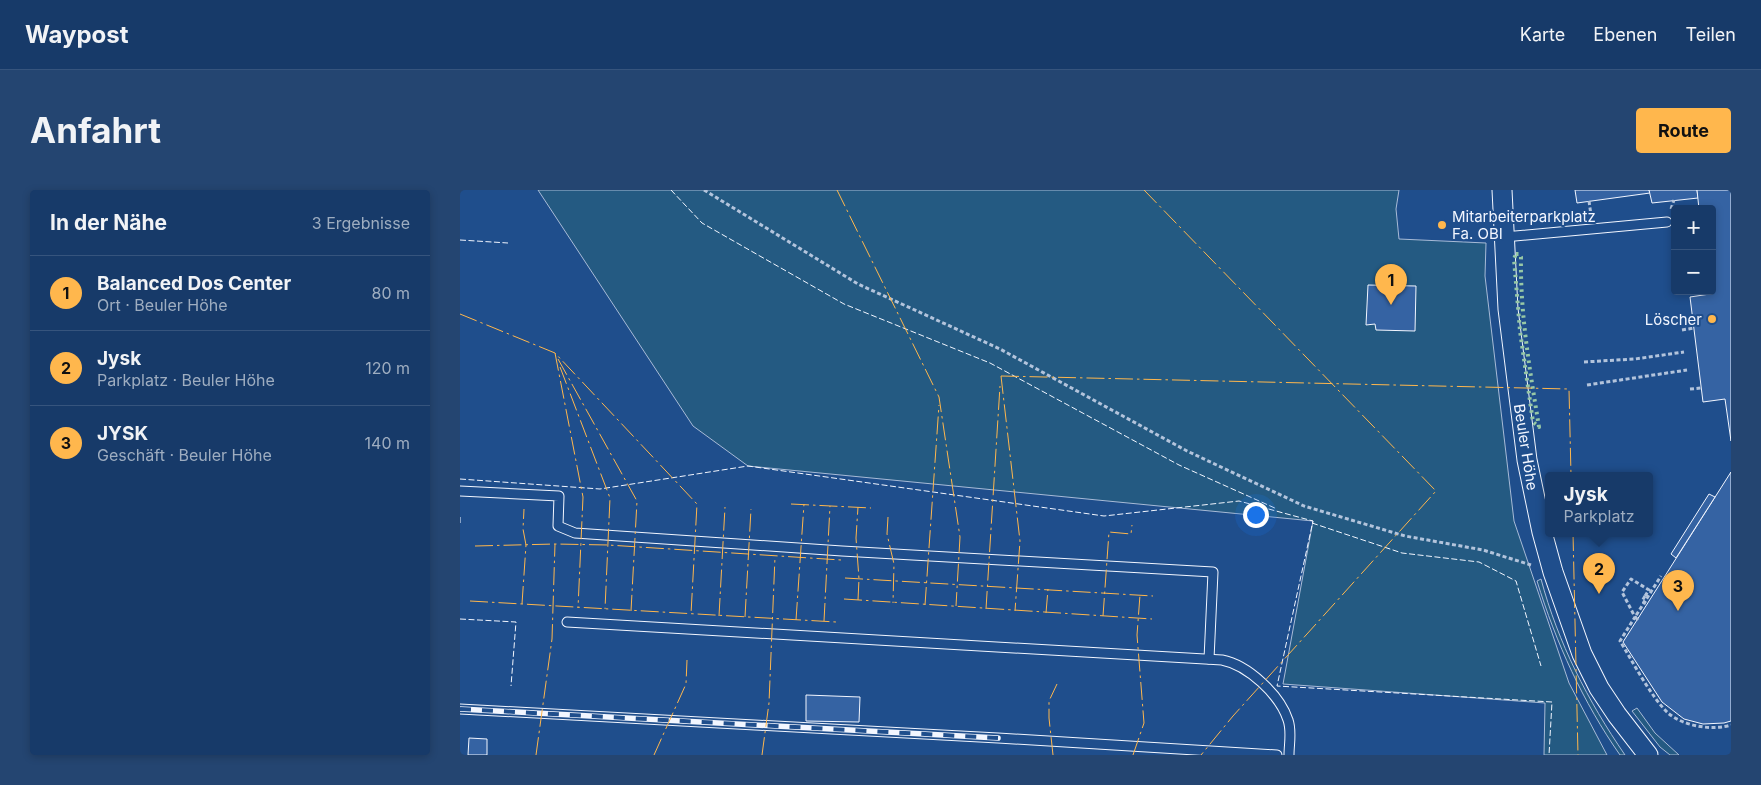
<!DOCTYPE html>
<html lang="de">
<head>
<meta charset="utf-8">
<style>
	:root { --surface:#173a69; --page:#244571; --text:#f1f3f6; --muted:#9eadc0; --line:#36547d; --accent:#ffb74d }
	body { margin:0; font-family:Inter,sans-serif; background:var(--page); color:var(--text) }
	.controls { position:absolute; right:15px; top:15px; display:grid; overflow:hidden; border-radius:5px; box-shadow:0 2px 8px #0003 }
	.controls button { width:45px; height:45px; display:grid; place-items:center; padding:0; border:0; border-bottom:1px solid var(--line); background:var(--surface); color:var(--text); font:25px sans-serif }
	.you { position:absolute; left:795px; top:324px; width:18px; height:18px; margin:-12px; border:4px solid #fff; border-radius:50%; background:#1a73e8; box-shadow:0 0 0 8px #1a73e833 }
	.badge { display:grid; place-items:center; width:32px; height:32px; border-radius:50%; background:var(--accent); color:#111; font-size:16px; font-weight:700 }
	.pin { position:absolute; translate:-50% -41px; filter:drop-shadow(0 1px 2px #0008) }
	.pin::after { content:''; position:absolute; top:26px; width:18px; height:15px; background:inherit; clip-path:polygon(0 0,100% 0,50% 100%) }
	.popup { position:absolute; left:1085px; top:282px; width:108px; height:65px; box-sizing:border-box; display:grid; place-content:center; border-radius:5px; background:var(--surface); filter:drop-shadow(0 1px 4px #0005); font-size:16px; white-space:nowrap; color:var(--muted) }
	.popup b { font-size:19px; color:var(--text) }
	.popup::after { content:''; position:absolute; left:50%; top:100%; margin-left:-10px; border:10px solid transparent; border-top-color:var(--surface) }
	.list { margin:0; padding:0; list-style:none }
	h2 { display:flex; justify-content:space-between; align-items:center; height:65px; margin:0; padding:0 20px; font-size:21px }
	h2 small { font-size:16px; font-weight:400; color:var(--muted) }
	.list li { display:grid; grid-template-columns:32px 1fr auto; gap:15px; align-items:center; box-sizing:border-box; height:75px; padding:0 20px; border-top:1px solid var(--line) }
	.list b { display:block; font-size:19px; white-space:nowrap }
	.list p { margin:0; font-size:16px; white-space:nowrap; color:var(--muted) }
	.list em { font-size:16px; font-style:normal; color:var(--muted) }
	.map { position:relative; flex:none; width:1271px; height:565px; overflow:hidden; border-radius:5px }
	header { display:flex; align-items:center; gap:30px; box-sizing:border-box; height:70px; padding:0 25px; background:var(--surface); border-bottom:1px solid var(--line) }
	header strong { font-size:24px }
	nav { display:flex; gap:28px; margin-inline-start:auto; font-size:18px }
	.intro { display:flex; align-items:center; justify-content:space-between; box-sizing:border-box; height:120px; padding:0 30px }
	h1 { margin:0; font-size:35px }
	.button { padding:12px 22px; border-radius:5px; background:var(--accent); color:#111; font-size:18px; font-weight:700 }
	main { display:flex; gap:30px; padding:0 30px }
	aside { flex:1; background:var(--surface); border-radius:5px; box-shadow:0 2px 8px #0003 }
	.map>svg:first-child { display:block }
</style>
</head>
<body>
<header>
<strong>Waypost</strong>
<nav><a>Karte</a><a>Ebenen</a><a>Teilen</a></nav>
</header>
<div class="intro"><h1>Anfahrt</h1><a class="button">Route</a></div>
<main>
<aside>
<h2>In der Nähe<small>3 Ergebnisse</small></h2>
<ul class="list">
<li><span class="badge">1</span><div><b>Balanced Dos Center</b><p>Ort · Beuler Höhe</p></div><em>80 m</em></li>
<li><span class="badge">2</span><div><b>Jysk</b><p>Parkplatz · Beuler Höhe</p></div><em>120 m</em></li>
<li><span class="badge">3</span><div><b>JYSK</b><p>Geschäft · Beuler Höhe</p></div><em>140 m</em></li>
</ul>
</aside>
<div class="map">
<svg width="1271" height="565" viewBox="0 0 1271 565">
	<rect width="100%" height="100%" fill="#1f4e8c"/>
	<!-- green -->
	<g fill="#245a82" stroke="#a8bbd7">
		<polygon points="78,0 939,0 936,19 939,49 1026,53 1025,86 1054,331 1109,493 1147,565 1084,565 1085,513 823,494 853,331 288,276 233,236"/>
		<path d="M 1081,389 C 1098,453 1128,511 1165,565 L 1160,565 C 1123,512 1096,453 1077,391 Z"/>
		<polygon points="1177,518 1195,543 1219,565 1210,565 1200,557 1172,521"/>
	</g>
	<!-- building -->
	<g fill="#3563a3" stroke="#f2f6ff">
		<polygon points="1115,0 1189,0 1190,3 1117,13"/>
		<polygon points="1189,0 1237,0 1238,8 1192,13"/>
		<polygon points="1237,0 1271,0 1271,251 1265,209 1243,212 1230,107 1250,104 1249,101 1252,101 1252,19 1239,19"/>
		<polygon points="908,95 956,96 955,141 916,140 915,134 906,135"/>
		<polygon points="1271,282 1271,531 1264,533 1243,534 1224,529 1202,512 1163,452"/>
		<polygon points="1249,304 1255,307 1216,368 1211,364"/>
		<polygon points="346,505 400,507 399,532 346,531"/>
		<polygon points="9,548 27,549 27,565 8,565"/>
	</g>
	<g fill="none" stroke-linecap="round" stroke-linejoin="round">
		<!-- service casing -->
		<g stroke="#f2f6ff" stroke-width="11">
			<g id="service">
				<polyline points="1044,47 1207,32"/>
				<polyline points="0,301 99,306 98,336 115,343 382,361 753,382 749,469"/>
				<path d="M 107,432 L 762,470 C 788,475 820,505 828,530 C 832,541 829,554 829,565"/>
				<polyline points="0,519 538,548 817,565"/>
			</g>
		</g>
		<!-- minor casing -->
		<g stroke="#f2f6ff" stroke-width="21">
			<polyline id="minor" points="1042,0 1048,119 1067,270 1082,342 1093,382 1122,464 1139,498 1157,525 1188,565"/>
		</g>
		<!-- path -->
		<g stroke="#b3c4dc" stroke-width="3" stroke-dasharray="4 2.5" stroke-linecap="butt">
			<polyline points="244,0 398,94 540,159 727,261 844,316 945,346 1023,360 1071,375"/>
			<polyline points="1129,11 1131,25"/>
			<polyline points="1211,19 1214,10"/>
			<polyline points="1222,140 1234,138"/>
			<polyline points="1124,172 1175,169 1224,162"/>
			<polyline points="1127,195 1227,180"/>
			<polyline points="1230,199 1241,198"/>
			<path d="M 1185,406 L 1189,400 L 1171,389 L 1162,402 L 1175,427 L 1160,451 C 1173,472 1191,507 1208,523 C 1223,536 1252,541 1271,535"/>
			<polyline points="1178,430 1175,427 1201,386"/>
		</g>
		<!-- service -->
		<use href="#service" stroke="#1f4e8c" stroke-width="9"/>
		<!-- minor -->
		<use href="#minor" stroke="#1f4e8c" stroke-width="19"/>
		<!-- rail casing -->
		<g stroke="#f2f6ff" stroke-width="5.5">
			<polyline id="rail" points="0,519 538,548"/>
		</g>
		<!-- rail -->
		<use href="#rail" stroke="#1f4e8c" stroke-width="4" stroke-dasharray="11" stroke-linecap="butt"/>
		<!-- path-bridge -->
		<polyline stroke="#b3c4dc" stroke-width="3" stroke-dasharray="4 2.5" stroke-linecap="butt" points="1185,406 1182,411 1187,414"/>
		<!-- hedge -->
		<path stroke="#97c8a6" stroke-width="4" stroke-dasharray="2.5 4" stroke-linecap="butt" d="M 1056,64 L 1059,64 L 1061,67 C 1060,124 1070,181 1079,237 L 1073,232 L 1060,141 L 1054,69 Z"/>
		<!-- fence -->
		<g stroke="#f2f6ff" stroke-width="1" stroke-dasharray="6 2.5" stroke-linecap="butt">
			<polyline points="211,0 242,33 384,114 530,173 719,275 817,319"/>
			<polyline points="0,50 48,53"/>
			<polyline points="0,289 140,299 288,276 644,326 779,311 853,331 817,496 1092,512 1089,565"/>
			<polyline points="0,333 0,325"/>
			<polyline points="852,333 942,363 1019,372 1056,391 1081,476"/>
			<polyline points="0,429 56,432 51,496"/>
		</g>
		<!-- power -->
		<g stroke="#ffb74d" stroke-width="1" stroke-dasharray="18 4 2.5 4" stroke-linecap="butt">
			<polyline points="377,0 479,207 500,347 496,416"/>
			<polyline points="684,0 976,301 773,526 741,565"/>
			<polyline points="0,124 95,163 237,314 231,424"/>
			<polyline points="95,163 123,307 118,418"/>
			<polyline points="98,169 177,311 171,421"/>
			<polyline points="100,177 150,308 145,419"/>
			<polyline points="541,186 1109,199 1111,285"/>
			<polyline points="541,186 560,351 555,421"/>
			<polyline points="331,314 411,318"/>
			<polyline points="428,327 427,344 434,374 433,413"/>
			<polyline points="1113,343 1118,565"/>
			<polyline points="15,356 95,354 148,355 381,370"/>
			<polyline points="385,388 693,406"/>
			<polyline points="384,409 692,429"/>
			<polyline points="398,410 399,389 396,348 398,317"/>
			<polyline points="10,411 376,432"/>
			<polyline points="62,414 66,355 63,339 64,319"/>
			<polyline points="465,415 479,215"/>
			<polyline points="526,419 540,196"/>
			<polyline points="586,423 588,399"/>
			<polyline points="259,426 265,317"/>
			<polyline points="643,426 649,342 671,344 672,335"/>
			<polyline points="285,427 291,319"/>
			<polyline points="336,430 344,314"/>
			<polyline points="364,431 370,316"/>
			<polyline points="76,565 92,449 95,354"/>
			<polyline points="194,565 226,494 227,470"/>
			<polyline points="302,565 309,513 315,367"/>
			<polyline points="593,565 589,528 589,511 597,494"/>
			<polyline points="673,565 684,533 677,445 680,405"/>
		</g>
	</g>
	<!-- markers -->
	<g fill="#ffb74d" stroke="#1f4e8c" stroke-width="2">
		<circle cx="982" cy="35" r="5"/>
		<circle cx="1252" cy="129" r="5"/>
	</g>
	<g text-anchor="middle" dominant-baseline="central" stroke-width="4" stroke-linejoin="round" paint-order="stroke">
		<!-- poi labels -->
		<g font-size="15" fill="#f2f6ff" stroke="#1f4e8c" text-anchor="start">
			<text x="992" y="26">Mitarbeiterparkplatz<tspan x="992" dy="17">Fa. OBI</tspan></text>
			<text x="1242" y="129" text-anchor="end">Löscher</text>
		</g>
		<!-- street labels -->
		<g font-size="15" fill="#f2f6ff" stroke="#1f4e8c">
			<text transform="translate(1066 257) rotate(81)">Beuler Höhe</text>
		</g>
	</g>
</svg>
<div class="controls">
<button>+</button>
<button>−</button>
</div>
<div class="you"></div>
<div class="pin badge" style="left:931px;top:115px">1</div>
<div class="pin badge" style="left:1139px;top:404px">2</div>
<div class="popup"><b>Jysk</b>Parkplatz</div>
<div class="pin badge" style="left:1218px;top:421px">3</div>
</div>
</main>
</body>
</html>
